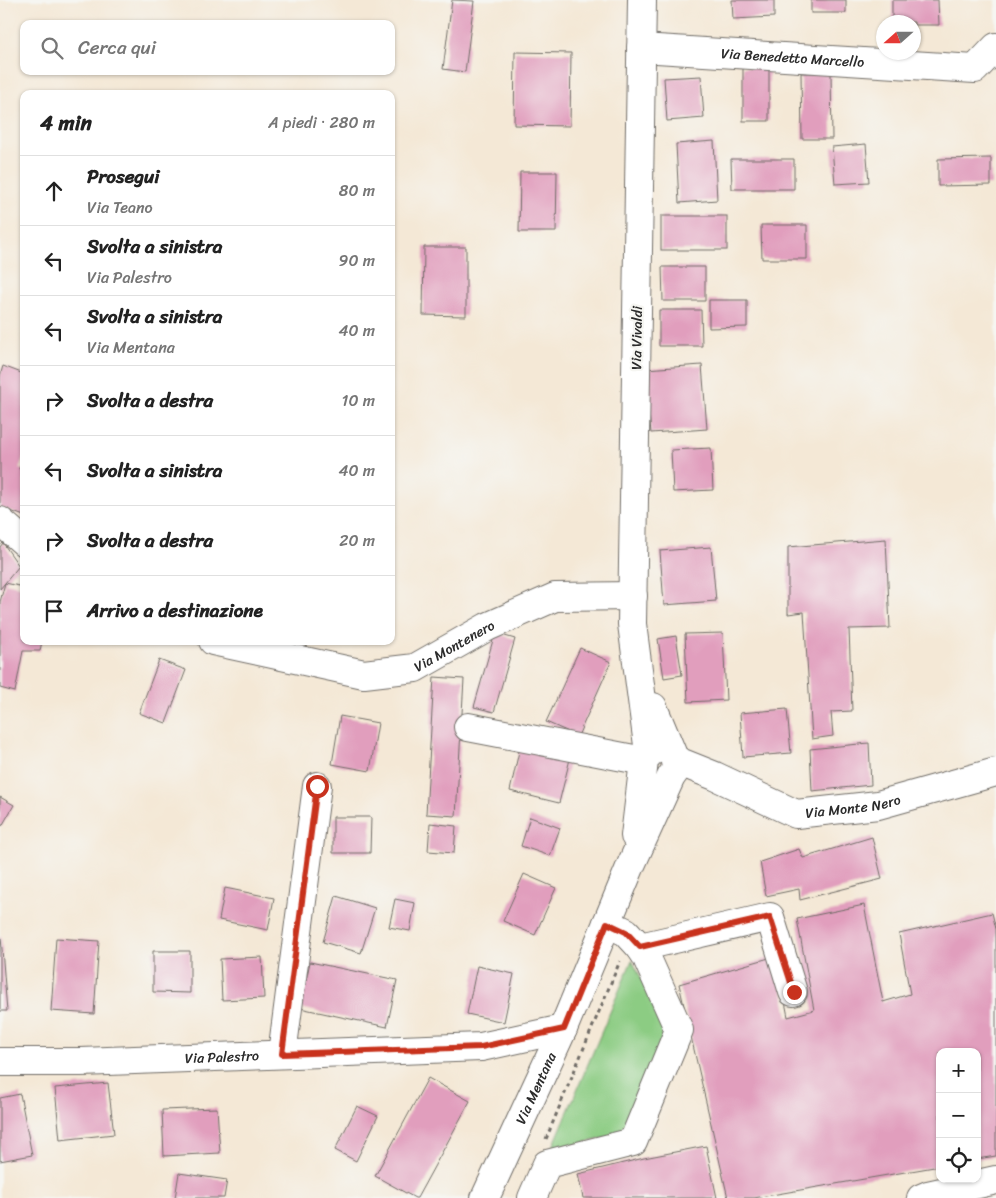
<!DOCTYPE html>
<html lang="it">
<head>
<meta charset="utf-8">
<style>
	:root { --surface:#fff; --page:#f2f2f2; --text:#222; --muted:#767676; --line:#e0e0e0 }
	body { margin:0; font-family:Sriracha,sans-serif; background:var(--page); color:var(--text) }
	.controls { position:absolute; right:15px; bottom:15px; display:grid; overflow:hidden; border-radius:10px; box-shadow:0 1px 4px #0004 }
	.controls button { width:45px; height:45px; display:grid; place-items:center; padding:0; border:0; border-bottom:1px solid var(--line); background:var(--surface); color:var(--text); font:25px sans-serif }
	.compass { position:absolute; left:876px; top:15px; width:45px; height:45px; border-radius:50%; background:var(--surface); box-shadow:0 1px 4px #0004; rotate:249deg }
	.stop { position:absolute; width:15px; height:15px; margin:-11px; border:4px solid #c8321e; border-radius:50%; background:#fff }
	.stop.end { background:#c8321e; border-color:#fff; box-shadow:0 1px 5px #0008 }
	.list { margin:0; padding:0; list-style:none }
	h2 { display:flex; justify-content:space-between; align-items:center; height:65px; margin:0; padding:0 20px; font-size:21px }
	h2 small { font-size:16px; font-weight:400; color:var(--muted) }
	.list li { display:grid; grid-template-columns:32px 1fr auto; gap:15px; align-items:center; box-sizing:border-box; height:70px; padding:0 20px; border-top:1px solid var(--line) }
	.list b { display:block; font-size:19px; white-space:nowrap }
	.list p { margin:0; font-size:16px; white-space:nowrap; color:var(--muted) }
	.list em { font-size:16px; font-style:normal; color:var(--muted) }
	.icon { flex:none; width:28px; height:28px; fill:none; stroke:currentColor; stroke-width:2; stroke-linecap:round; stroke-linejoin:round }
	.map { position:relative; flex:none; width:996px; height:1198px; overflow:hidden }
	.search { position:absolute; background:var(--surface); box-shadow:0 1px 4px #0004; left:20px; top:20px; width:375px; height:55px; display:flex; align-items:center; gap:12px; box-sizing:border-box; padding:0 18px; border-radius:10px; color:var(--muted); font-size:19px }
	.panel { position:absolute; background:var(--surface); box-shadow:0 1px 4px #0004; left:20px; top:90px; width:375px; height:555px; border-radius:10px }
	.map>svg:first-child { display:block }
</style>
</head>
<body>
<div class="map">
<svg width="996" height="1198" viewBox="0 0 996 1198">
	<rect width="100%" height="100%" fill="#f6f6f2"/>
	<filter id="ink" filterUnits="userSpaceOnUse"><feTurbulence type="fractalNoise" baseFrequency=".02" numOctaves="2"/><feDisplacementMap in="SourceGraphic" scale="10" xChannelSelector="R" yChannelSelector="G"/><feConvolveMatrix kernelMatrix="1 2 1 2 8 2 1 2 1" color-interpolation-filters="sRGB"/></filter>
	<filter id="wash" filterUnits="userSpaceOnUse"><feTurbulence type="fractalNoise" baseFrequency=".0096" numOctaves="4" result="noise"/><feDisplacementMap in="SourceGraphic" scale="20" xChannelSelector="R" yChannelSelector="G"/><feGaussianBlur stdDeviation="1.12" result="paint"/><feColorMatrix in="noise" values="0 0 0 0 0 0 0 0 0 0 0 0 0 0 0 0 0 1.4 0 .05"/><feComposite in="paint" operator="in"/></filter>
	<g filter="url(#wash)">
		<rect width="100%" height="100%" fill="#f4e8d6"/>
		<!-- green -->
		<polygon fill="#8ccc83" stroke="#5c7c57" points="632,960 667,1029 622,1135 552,1149"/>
		<g id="blocks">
			<!-- building -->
			<g fill="#e19ebd">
				<polygon points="452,0 474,1 465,72 443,69"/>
				<polygon points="732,0 774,0 774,17 733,19"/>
				<rect x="811" y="0" width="35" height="13"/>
				<polygon points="892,0 938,0 939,25 914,25 914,22 892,22"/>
				<polygon points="515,52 571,53 570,126 514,125"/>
				<rect x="743" y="67" width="26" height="54"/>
				<polygon points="801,73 831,73 832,139 802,139"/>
				<polygon points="701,76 704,118 667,121 664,78"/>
				<polygon points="714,141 717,200 679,203 676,144"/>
				<polygon points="866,144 869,182 835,184 832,147"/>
				<polygon points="991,158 991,185 938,186 938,159"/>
				<polygon points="731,159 794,159 794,189 732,189"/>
				<polygon points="520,172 557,172 556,232 519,232"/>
				<rect x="661" y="216" width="66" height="34"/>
				<polygon points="761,225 807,225 807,259 762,259"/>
				<polygon points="424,247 466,247 466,316 423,315"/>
				<polygon points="662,267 705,267 705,301 663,301"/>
				<polygon points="709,300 747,300 747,327 709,328"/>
				<polygon points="659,310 701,310 702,346 659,346"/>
				<polygon points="702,365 707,429 651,433 645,369"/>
				<polygon points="3,366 24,374 24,455 19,469 24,470 24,516 0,507 0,376"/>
				<polygon points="711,448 713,490 673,492 671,450"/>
				<polygon points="886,539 890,628 849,629 852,711 831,712 833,736 812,739 804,612 788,614 788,547"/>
				<polygon points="3,543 19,566 0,589 0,547"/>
				<polygon points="711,547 716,601 664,605 660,551"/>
				<polygon points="5,583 24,587 24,641 42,641 40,651 23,651 15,692 0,688 0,602"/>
				<polygon points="495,633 515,639 494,712 474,707"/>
				<polygon points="723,633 726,700 688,702 685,634"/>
				<polygon points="676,636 682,675 664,678 658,639"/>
				<polygon points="580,648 611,662 578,736 546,722"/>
				<polygon points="159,660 186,670 166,723 139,713"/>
				<polygon points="434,677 464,679 456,816 426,814"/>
				<polygon points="787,709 791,753 743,757 740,713"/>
				<polygon points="340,716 378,723 370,771 332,764"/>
				<polygon points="869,743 871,785 812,791 810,749"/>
				<polygon points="520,747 570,759 559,803 510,791"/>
				<polygon points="0,797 14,805 2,826 0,825"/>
				<polygon points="333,817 371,817 370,853 333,853"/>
				<polygon points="530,817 560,828 550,856 521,846"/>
				<polygon points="430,823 456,826 454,853 428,851"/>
				<polygon points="872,837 882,879 800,900 799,889 766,896 760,862 799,849 803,858"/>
				<polygon points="524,874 556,888 535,935 503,921"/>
				<polygon points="225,888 274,898 268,930 219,920"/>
				<polygon points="336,896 375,908 361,953 323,942"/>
				<polygon points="395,899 415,903 410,931 389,927"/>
				<polygon points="864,905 883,1002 910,994 899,934 992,913 996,929 996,1156 977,1159 977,1052 940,1052 940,1166 754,1198 728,1198 679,984 776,956 788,1017 814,1010 797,919"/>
				<polygon points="0,937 1,937 7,1011 0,1011"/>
				<polygon points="56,938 99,941 94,1014 51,1011"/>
				<polygon points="153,951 190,951 190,993 153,992"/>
				<polygon points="262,957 264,998 222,1000 220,959"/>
				<polygon points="310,962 397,980 387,1027 300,1008"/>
				<polygon points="477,966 514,974 504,1022 467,1014"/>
				<polygon points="428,1078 470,1101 417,1198 415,1198 375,1176"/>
				<polygon points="108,1083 114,1134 60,1140 55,1088"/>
				<polygon points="20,1094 32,1155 0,1161 0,1098"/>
				<polygon points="357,1106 378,1116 356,1161 335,1150"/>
				<polygon points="217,1108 220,1153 164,1156 162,1110"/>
				<polygon points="706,1146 717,1198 583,1198 578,1174 644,1158"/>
				<polygon points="179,1173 227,1180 224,1198 175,1198"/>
			</g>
		</g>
	</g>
	<g filter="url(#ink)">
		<use href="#blocks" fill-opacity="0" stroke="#716d67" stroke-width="1"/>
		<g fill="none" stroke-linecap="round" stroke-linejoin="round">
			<!-- minor casing -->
			<g stroke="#716d67" stroke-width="30">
				<g id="minor">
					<polyline points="642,0 632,624 649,753"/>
					<path id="s1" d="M 641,48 L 975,69 L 996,47"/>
					<polyline points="0,521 24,542"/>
					<path id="s2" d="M 213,641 L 364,674 L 415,668 L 487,627 L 555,597 L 633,596"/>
					<polyline points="468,727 644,761"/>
					<path id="s3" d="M 675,760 L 715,776 L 796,814 L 878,805 L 996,772"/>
					<polyline points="635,836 644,761 649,753 657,749"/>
					<polyline points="640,947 770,917 793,992"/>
					<polyline points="282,1054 317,786"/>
					<path id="s4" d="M 0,1062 L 81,1062 L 481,1047 L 563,1029"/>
					<path id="s5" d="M 485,1198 L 563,1029 L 631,865 L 671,777 L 676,770 L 675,760 L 653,707"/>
					<polyline points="532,1198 547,1164 633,1142 679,1030 646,956 640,947 626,932 607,923"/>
					<polyline points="921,1198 928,1195 996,1180"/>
				</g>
			</g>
			<!-- path -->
			<polyline stroke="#716d67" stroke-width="3" stroke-dasharray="4 4" stroke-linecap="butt" points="546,1139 620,961"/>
			<!-- minor -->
			<use href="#minor" stroke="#fff" stroke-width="28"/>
		</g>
	</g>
	<g fill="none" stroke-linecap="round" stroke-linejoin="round" filter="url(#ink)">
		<!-- route -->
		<polyline stroke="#c8321e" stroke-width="6" points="317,786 282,1054 481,1047 564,1029 607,923 626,932 640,947 770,917 794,992"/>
	</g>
	<g text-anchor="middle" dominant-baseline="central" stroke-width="4.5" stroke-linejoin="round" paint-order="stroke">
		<!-- street labels -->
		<g font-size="14" fill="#2b2b2b" stroke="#f6f6f2">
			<text stroke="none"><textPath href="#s1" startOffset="152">Via Benedetto Marcello</textPath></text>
			<text transform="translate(637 338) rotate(-89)">Via Vivaldi</text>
			<text stroke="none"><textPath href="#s2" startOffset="251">Via Montenero</textPath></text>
			<text stroke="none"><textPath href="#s3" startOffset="190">Via Monte Nero</textPath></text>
			<text stroke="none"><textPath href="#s4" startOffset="222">Via Palestro</textPath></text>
			<text stroke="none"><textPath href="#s5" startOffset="121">Via Mentana</textPath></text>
		</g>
	</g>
</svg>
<div class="controls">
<button>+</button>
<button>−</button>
<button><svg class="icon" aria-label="locate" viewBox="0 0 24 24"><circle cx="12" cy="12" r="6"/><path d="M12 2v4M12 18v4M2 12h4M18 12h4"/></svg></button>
</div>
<svg class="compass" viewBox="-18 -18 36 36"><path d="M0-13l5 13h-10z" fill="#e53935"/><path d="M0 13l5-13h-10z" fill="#767676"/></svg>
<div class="stop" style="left:317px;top:786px"></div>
<div class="stop end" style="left:794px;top:992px"></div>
<div class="search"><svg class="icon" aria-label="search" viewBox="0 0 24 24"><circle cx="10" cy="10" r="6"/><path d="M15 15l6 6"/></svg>Cerca qui</div>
<section class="panel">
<h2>4 min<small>A piedi · 280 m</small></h2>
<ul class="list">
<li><svg class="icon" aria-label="ahead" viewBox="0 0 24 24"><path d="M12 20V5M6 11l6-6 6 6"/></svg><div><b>Prosegui</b><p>Via Teano</p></div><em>80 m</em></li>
<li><svg class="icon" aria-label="left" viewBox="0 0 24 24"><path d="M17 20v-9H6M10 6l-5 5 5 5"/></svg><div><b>Svolta a sinistra</b><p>Via Palestro</p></div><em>90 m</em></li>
<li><svg class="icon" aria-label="left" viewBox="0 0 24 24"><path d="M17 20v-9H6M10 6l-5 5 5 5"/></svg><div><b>Svolta a sinistra</b><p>Via Mentana</p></div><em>40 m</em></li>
<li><svg class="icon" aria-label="right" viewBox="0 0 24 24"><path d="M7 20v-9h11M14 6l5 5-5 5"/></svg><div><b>Svolta a destra</b></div><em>10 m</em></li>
<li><svg class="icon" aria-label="left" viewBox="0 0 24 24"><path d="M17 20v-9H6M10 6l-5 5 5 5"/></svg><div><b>Svolta a sinistra</b></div><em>40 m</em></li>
<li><svg class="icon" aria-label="right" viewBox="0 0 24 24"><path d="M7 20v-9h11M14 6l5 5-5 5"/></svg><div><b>Svolta a destra</b></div><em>20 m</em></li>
<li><svg class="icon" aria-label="arrive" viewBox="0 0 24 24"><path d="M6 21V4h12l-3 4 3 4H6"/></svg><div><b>Arrivo a destinazione</b></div></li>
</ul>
</section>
</div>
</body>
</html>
